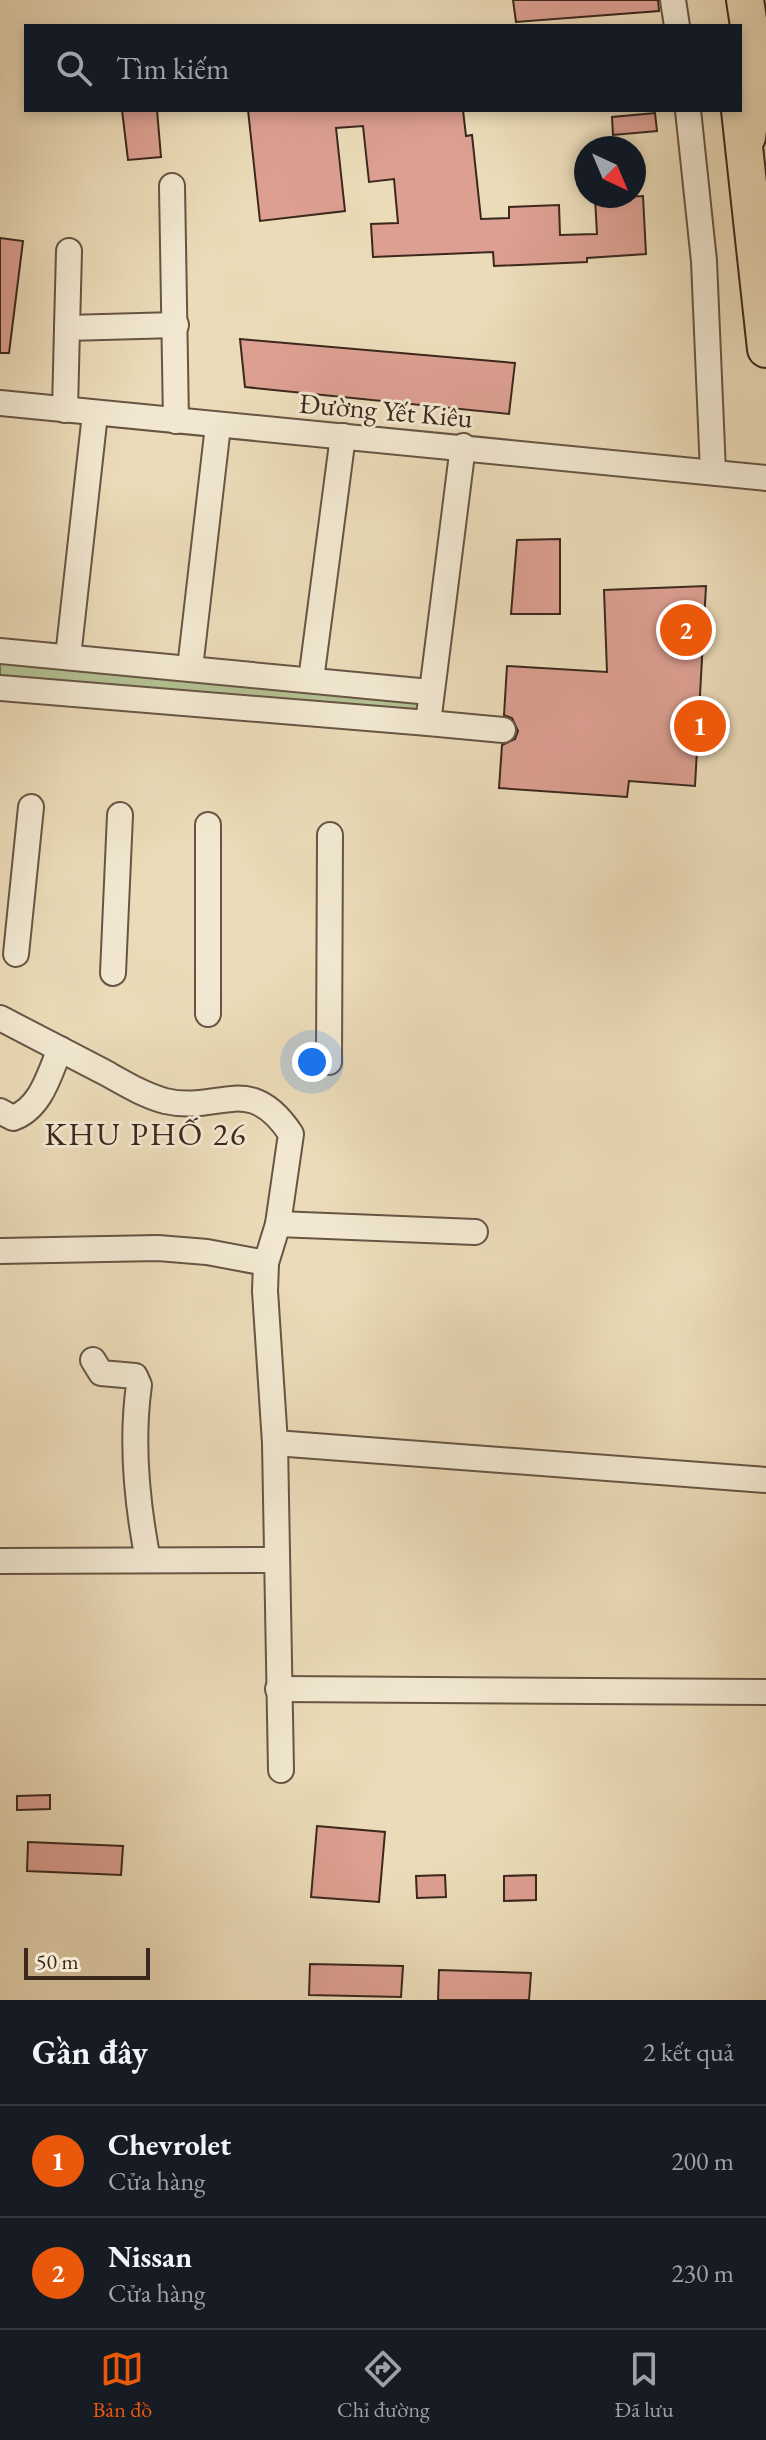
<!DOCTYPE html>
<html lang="vi">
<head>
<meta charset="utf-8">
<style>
	:root { --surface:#171b24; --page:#242831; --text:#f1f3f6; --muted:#9ea1a6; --line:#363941; --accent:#ea580c }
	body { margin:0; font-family:"EB Garamond",serif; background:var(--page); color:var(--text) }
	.compass { position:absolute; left:574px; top:136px; width:72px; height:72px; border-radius:50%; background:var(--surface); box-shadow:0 4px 12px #0003; rotate:136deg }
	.scale { position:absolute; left:24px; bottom:20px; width:126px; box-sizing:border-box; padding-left:8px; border:4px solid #3b281d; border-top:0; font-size:22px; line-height:28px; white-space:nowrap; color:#3b281d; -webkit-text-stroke:6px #f2e8d1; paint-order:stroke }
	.you { position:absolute; left:312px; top:1062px; width:28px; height:28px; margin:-20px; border:6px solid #fff; border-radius:50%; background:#1a73e8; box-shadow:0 0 0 12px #1a73e833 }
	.badge { display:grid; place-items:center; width:52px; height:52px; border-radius:50%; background:var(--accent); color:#fff; font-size:26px; font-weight:700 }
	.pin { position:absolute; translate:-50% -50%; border:4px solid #fff; box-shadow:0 2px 8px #0006 }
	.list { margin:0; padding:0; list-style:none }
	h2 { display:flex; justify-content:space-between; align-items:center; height:104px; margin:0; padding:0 32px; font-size:34px }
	h2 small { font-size:26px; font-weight:400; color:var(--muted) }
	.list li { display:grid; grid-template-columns:52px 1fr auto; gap:24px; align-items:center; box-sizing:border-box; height:112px; padding:0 32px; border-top:2px solid var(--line) }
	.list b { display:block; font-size:30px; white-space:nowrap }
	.list p { margin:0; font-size:26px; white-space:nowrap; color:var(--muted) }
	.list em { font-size:26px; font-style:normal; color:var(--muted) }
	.icon { flex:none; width:44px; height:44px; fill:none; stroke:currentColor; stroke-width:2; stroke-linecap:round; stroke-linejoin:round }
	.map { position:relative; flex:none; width:766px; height:2000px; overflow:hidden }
	.search { position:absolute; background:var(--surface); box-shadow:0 4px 12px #0003; left:24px; right:24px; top:24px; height:88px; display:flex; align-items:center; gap:20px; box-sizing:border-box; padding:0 28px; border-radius:0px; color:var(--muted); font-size:30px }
	.sheet { height:328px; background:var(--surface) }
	nav { display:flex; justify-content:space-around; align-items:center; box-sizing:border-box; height:112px; border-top:2px solid var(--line); background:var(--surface); font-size:22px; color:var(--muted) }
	nav a { display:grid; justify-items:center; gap:4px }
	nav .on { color:var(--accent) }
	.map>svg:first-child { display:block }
</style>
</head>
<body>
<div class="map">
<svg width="766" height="2000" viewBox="0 0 766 2000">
	<rect width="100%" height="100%" fill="#ebdbb8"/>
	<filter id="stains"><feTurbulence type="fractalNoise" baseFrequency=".0025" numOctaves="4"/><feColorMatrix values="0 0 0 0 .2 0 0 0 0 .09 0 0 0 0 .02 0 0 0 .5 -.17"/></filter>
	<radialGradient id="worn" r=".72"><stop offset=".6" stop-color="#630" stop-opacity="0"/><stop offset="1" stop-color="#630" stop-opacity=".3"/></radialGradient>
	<!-- green -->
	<polygon fill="#b3c192" stroke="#777458" stroke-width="2" points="0,657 424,697 422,716 0,682"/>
	<!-- building -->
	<g fill="#dc9f91" stroke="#3b281d" stroke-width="2">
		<polygon points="513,0 658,0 659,11 516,22"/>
		<polygon points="122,110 157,110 161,157 128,160"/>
		<polygon points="248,110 463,110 466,136 472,135 481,219 509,218 509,207 559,205 560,235 597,234 595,198 643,196 646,254 587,258 587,262 494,266 493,252 373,257 371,224 398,223 394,179 369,182 363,126 336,128 345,211 260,221"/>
		<polygon points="655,113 657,131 613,135 612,117"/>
		<polygon points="0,238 23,241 9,353 0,353"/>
		<polygon points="240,339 515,363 509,414 245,387"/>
		<polygon points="560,539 560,614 511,614 517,540"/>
		<polygon points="706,586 695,786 629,781 627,797 499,788 502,745 515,739 518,731 512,718 504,715 507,666 607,672 604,590"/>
		<polygon points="50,1795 50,1809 17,1810 17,1796"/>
		<polygon points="317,1826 385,1832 379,1902 311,1897"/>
		<polygon points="28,1842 123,1846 121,1875 27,1871"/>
		<polygon points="445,1875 446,1897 417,1898 416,1876"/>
		<polygon points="536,1875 536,1900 504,1901 504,1876"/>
		<polygon points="310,1964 403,1966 401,1997 309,1995"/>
		<polygon points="439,1970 531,1973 529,2000 438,2000"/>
	</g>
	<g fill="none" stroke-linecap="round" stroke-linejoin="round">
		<!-- minor casing -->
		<g stroke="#675544" stroke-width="28">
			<g id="minor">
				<polyline points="673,0 677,26"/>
				<polyline points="688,110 704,261 713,472"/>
				<polyline points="172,186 176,421"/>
				<polyline points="67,328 69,251"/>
				<polyline points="0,403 766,478"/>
				<polyline points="65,410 67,328 176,325"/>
				<polyline points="0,651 430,692"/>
				<polyline points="68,657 95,414"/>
				<polyline points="190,668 218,426"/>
				<polyline points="311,680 343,436"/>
				<polyline points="0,688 428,723 463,446"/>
				<polyline points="428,723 503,730"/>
				<polyline points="16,954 31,807"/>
				<polyline points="113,973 120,815"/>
				<polyline points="208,1014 208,825"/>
				<path d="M 0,1018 C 35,1036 69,1054 104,1072 C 124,1083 143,1095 165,1101 C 220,1114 249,1071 291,1134 L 278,1224 L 266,1263 L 265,1291 L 275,1443 L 281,1770"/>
				<polyline points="329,1062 330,835"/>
				<path d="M 0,1111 L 13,1118 C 41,1108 49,1075 60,1049"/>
				<polyline points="278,1224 475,1232"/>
				<polyline points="0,1251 158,1248 207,1252 266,1263"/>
				<path d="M 93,1360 L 101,1373 L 135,1376 L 139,1385 C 131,1442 137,1504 148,1560"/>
				<polyline points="275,1443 766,1480"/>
				<polyline points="0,1561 276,1560"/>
				<polyline points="278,1689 766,1692"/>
			</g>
		</g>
		<!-- highway casing -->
		<g stroke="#3b281d" stroke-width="40">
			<g id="highway">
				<polyline points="745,0 756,71 747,137"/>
				<polyline points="740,110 766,349"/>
			</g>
		</g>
		<!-- minor -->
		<use href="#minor" stroke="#f2e8d1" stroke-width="24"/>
		<!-- highway -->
		<use href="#highway" stroke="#ebdbb8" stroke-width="36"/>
	</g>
	<g text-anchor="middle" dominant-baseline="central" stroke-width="6" stroke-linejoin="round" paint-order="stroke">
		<!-- street labels -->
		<g font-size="28" fill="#3b281d" stroke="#f2e8d1">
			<text transform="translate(386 410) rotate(5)">Đường Yết Kiêu</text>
		</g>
		<!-- quarter labels -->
		<g font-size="32" letter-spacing="2" fill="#3b281d" stroke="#f2e8d1">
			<text x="146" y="1134">KHU PHỐ 26</text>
		</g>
	</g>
	<rect width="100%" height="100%" filter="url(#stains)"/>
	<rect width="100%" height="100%" fill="url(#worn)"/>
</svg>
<svg class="compass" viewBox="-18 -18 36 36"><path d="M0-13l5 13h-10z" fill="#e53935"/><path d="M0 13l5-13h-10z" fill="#9ea1a6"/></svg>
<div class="scale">50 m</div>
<div class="you"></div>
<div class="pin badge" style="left:700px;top:726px">1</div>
<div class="pin badge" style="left:686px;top:630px">2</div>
<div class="search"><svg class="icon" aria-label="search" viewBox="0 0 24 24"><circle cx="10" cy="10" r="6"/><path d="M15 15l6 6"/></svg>Tìm kiếm</div>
</div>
<section class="sheet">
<h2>Gần đây<small>2 kết quả</small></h2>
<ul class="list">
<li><span class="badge">1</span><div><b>Chevrolet</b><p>Cửa hàng</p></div><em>200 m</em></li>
<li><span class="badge">2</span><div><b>Nissan</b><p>Cửa hàng</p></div><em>230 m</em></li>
</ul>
</section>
<nav>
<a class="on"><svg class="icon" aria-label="map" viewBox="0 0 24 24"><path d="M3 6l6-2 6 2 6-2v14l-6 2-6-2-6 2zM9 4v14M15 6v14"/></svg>Bản đồ</a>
<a><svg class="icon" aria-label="directions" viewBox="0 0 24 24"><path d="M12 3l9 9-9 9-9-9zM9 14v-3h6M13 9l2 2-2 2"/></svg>Chỉ đường</a>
<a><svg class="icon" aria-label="saved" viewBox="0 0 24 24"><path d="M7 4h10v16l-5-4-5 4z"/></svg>Đã lưu</a>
</nav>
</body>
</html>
